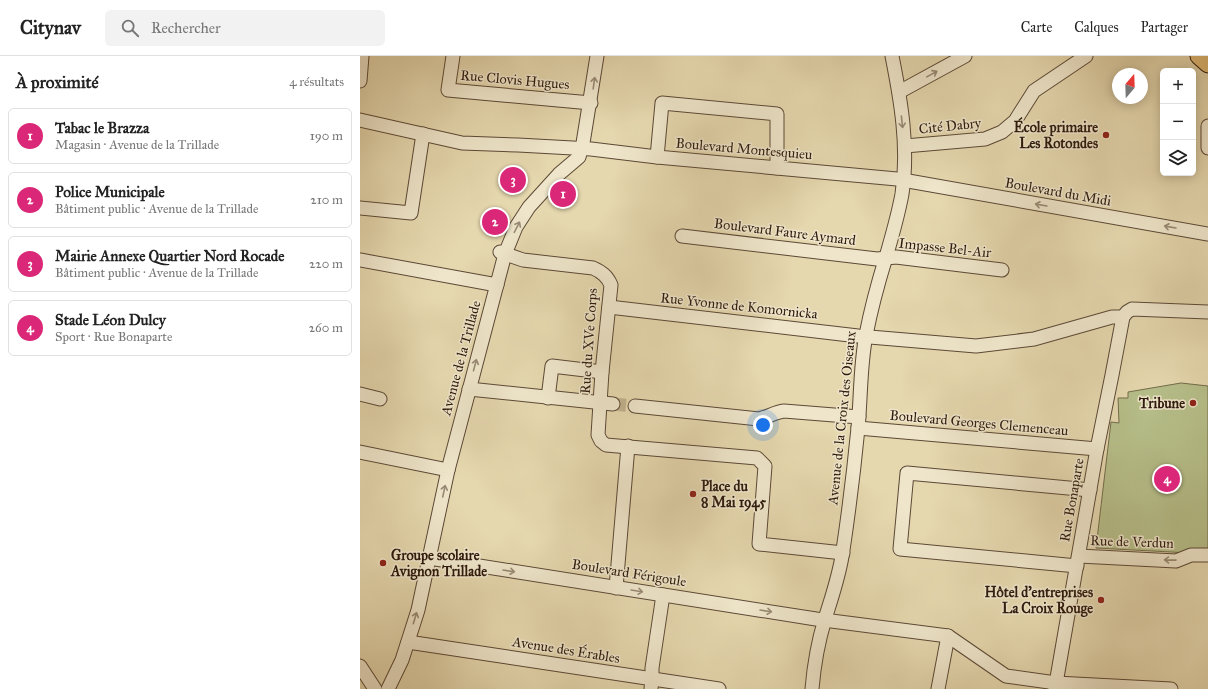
<!DOCTYPE html>
<html lang="fr">
<head>
<meta charset="utf-8">
<style>
	:root { --surface:#fff; --page:#f2f2f2; --text:#222; --muted:#767676; --line:#e0e0e0; --accent:#db2777 }
	body { margin:0; font-family:"IM FELL Great Primer",serif; background:var(--page); color:var(--text) }
	.controls { position:absolute; right:12px; top:12px; display:grid; overflow:hidden; border-radius:6px; box-shadow:0 2px 10px #0003 }
	.controls button { width:36px; height:36px; display:grid; place-items:center; padding:0; border:0; border-bottom:1px solid var(--line); background:var(--surface); color:var(--text); font:20px sans-serif }
	.compass { position:absolute; left:752px; top:12px; width:36px; height:36px; border-radius:50%; background:var(--surface); box-shadow:0 2px 10px #0003; rotate:19deg }
	.you { position:absolute; left:403px; top:369px; width:14px; height:14px; margin:-10px; border:3px solid #fff; border-radius:50%; background:#1a73e8; box-shadow:0 0 0 6px #1a73e833 }
	.badge { display:grid; place-items:center; width:26px; height:26px; border-radius:50%; background:var(--accent); color:#fff; font-size:13px; font-weight:700 }
	.pin { position:absolute; translate:-50% -50%; border:2px solid #fff; box-shadow:0 1px 4px #0006 }
	.list { margin:0; padding:0; list-style:none }
	h2 { display:flex; justify-content:space-between; align-items:center; height:52px; margin:0; padding:0 16px; font-size:17px }
	h2 small { font-size:13px; font-weight:400; color:var(--muted) }
	.list li { display:grid; grid-template-columns:26px 1fr auto; gap:12px; align-items:center; box-sizing:border-box; height:56px; margin:0 8px 8px; padding:0 8px; border:1px solid var(--line); border-radius:6px }
	.list b { display:block; font-size:15px; white-space:nowrap }
	.list p { margin:0; font-size:13px; white-space:nowrap; color:var(--muted) }
	.list em { font-size:13px; font-style:normal; color:var(--muted) }
	.icon { flex:none; width:22px; height:22px; fill:none; stroke:currentColor; stroke-width:2; stroke-linecap:round; stroke-linejoin:round }
	.map { position:relative; flex:none; width:848px; height:633px; overflow:hidden }
	header { display:flex; align-items:center; gap:24px; box-sizing:border-box; height:56px; padding:0 20px; background:var(--surface); border-bottom:1px solid var(--line) }
	header strong { font-size:19px }
	nav { display:flex; gap:22px; margin-inline-start:auto; font-size:14px }
	.search { width:280px; height:36px; background:var(--page); display:flex; align-items:center; gap:10px; box-sizing:border-box; padding:0 14px; border-radius:6px; color:var(--muted); font-size:15px }
	main { display:flex }
	aside { flex:1; background:var(--surface) }
	.map>svg:first-child { display:block }
</style>
</head>
<body>
<header>
<strong>Citynav</strong>
<div class="search"><svg class="icon" aria-label="search" viewBox="0 0 24 24"><circle cx="10" cy="10" r="6"/><path d="M15 15l6 6"/></svg>Rechercher</div>
<nav><a>Carte</a><a>Calques</a><a>Partager</a></nav>
</header>
<main>
<aside>
<h2>À proximité<small>4 résultats</small></h2>
<ul class="list">
<li><span class="badge">1</span><div><b>Tabac le Brazza</b><p>Magasin · Avenue de la Trillade</p></div><em>190 m</em></li>
<li><span class="badge">2</span><div><b>Police Municipale</b><p>Bâtiment public · Avenue de la Trillade</p></div><em>210 m</em></li>
<li><span class="badge">3</span><div><b>Mairie Annexe Quartier Nord Rocade</b><p>Bâtiment public · Avenue de la Trillade</p></div><em>220 m</em></li>
<li><span class="badge">4</span><div><b>Stade Léon Dulcy</b><p>Sport · Rue Bonaparte</p></div><em>260 m</em></li>
</ul>
</aside>
<div class="map">
<svg width="848" height="633" viewBox="0 0 848 633">
	<rect width="100%" height="100%" fill="#e5d7ae"/>
	<filter id="stains"><feTurbulence type="fractalNoise" baseFrequency=".005" numOctaves="4"/><feColorMatrix values="0 0 0 0 .2 0 0 0 0 .09 0 0 0 0 .02 0 0 0 .5 -.17"/></filter>
	<radialGradient id="worn" r=".72"><stop offset=".6" stop-color="#630" stop-opacity="0"/><stop offset="1" stop-color="#630" stop-opacity=".3"/></radialGradient>
	<!-- green -->
	<polygon fill="#b6be89" stroke="#726c4c" points="821,327 848,330 848,498 736,492 751,366 759,367 758,342 768,342 768,336"/>
	<g fill="none" stroke-linecap="round" stroke-linejoin="round">
		<!-- minor-tunnel -->
		<polyline stroke="#c0b18e" stroke-width="13" stroke-dasharray="13 6" stroke-linecap="butt" points="253,348 275,350"/>
		<!-- minor casing -->
		<g stroke="#5c4936" stroke-width="15">
			<g id="minor">
				<polyline points="93,0 88,34 231,47"/>
				<polyline points="0,25 2,0"/>
				<polyline points="539,36 605,0"/>
				<polyline points="0,64 102,87 158,89 231,93 297,101 537,123 848,178"/>
				<polyline points="848,70 848,92"/>
				<polyline points="545,90 625,83 642,76 655,65 674,35 726,0"/>
				<polyline points="297,101 302,47 417,58 417,112"/>
				<polyline points="0,152 51,157 63,78"/>
				<polyline points="322,180 517,203 536,201 642,214"/>
				<path d="M 140,196 L 163,204 L 233,212 C 242,216 247,220 251,229 L 242,316 L 238,379 L 241,385 L 246,389 L 397,402 L 405,410 L 399,488 L 483,497"/>
				<polyline points="0,204 137,229"/>
				<polyline points="249,251 498,280 616,290 674,283 752,261 763,261"/>
				<polyline points="109,333 253,348"/>
				<polyline points="0,338 20,343"/>
				<polyline points="188,342 192,310 242,316"/>
				<path d="M 275,350 L 399,363 C 408,361 415,356 424,355 L 499,361"/>
				<polyline points="498,372 737,393"/>
				<polyline points="0,396 88,414"/>
				<polyline points="719,500 816,505 831,499 848,499"/>
				<polyline points="69,502 456,563 588,580 646,620 696,627 811,633"/>
				<polyline points="717,510 540,493 547,417 730,434"/>
				<polyline points="256,532 268,390"/>
				<polyline points="48,586 359,633"/>
				<polyline points="0,610 15,633"/>
				<polyline points="28,633 42,604 58,554 88,414 145,198 156,171 169,151 199,118 219,101 223,87 237,0"/>
				<polyline points="291,633 292,623 292,612 303,539"/>
				<path d="M 452,633 C 454,609 458,586 465,563 C 472,540 480,518 483,494 C 489,454 494,413 498,372 C 501,341 500,310 506,279 C 511,253 518,227 526,201 C 532,180 538,160 542,138 C 549,92 541,45 532,0"/>
				<polyline points="578,633 588,580"/>
				<polyline points="695,633 737,393 752,319 763,261 767,256 772,253 848,256"/>
			</g>
		</g>
		<!-- major casing -->
		<g stroke="#2e1a0e" stroke-width="19">
			<polyline id="major" points="839,0 848,8"/>
		</g>
		<!-- minor -->
		<use href="#minor" stroke="#eee5ca" stroke-width="13"/>
		<!-- major -->
		<use href="#major" stroke="#e2bc77" stroke-width="17"/>
	</g>
	<!-- one-way arrows -->
	<defs><path id="oneway-shaft" d="M-6 0H5M1.5-3L5.5 0L1.5 3" fill="none" stroke-width="1.6" stroke-linecap="round" stroke-linejoin="round"/></defs>
	<g stroke="#988a75">
		<use href="#oneway-shaft" transform="translate(572 18) rotate(-29)"/>
		<use href="#oneway-shaft" transform="translate(234 27) rotate(-82)"/>
		<use href="#oneway-shaft" transform="translate(542 66) rotate(84)"/>
		<use href="#oneway-shaft" transform="translate(681 149) rotate(-170)"/>
		<use href="#oneway-shaft" transform="translate(157 171) rotate(-63)"/>
		<use href="#oneway-shaft" transform="translate(810 171) rotate(-170)"/>
		<use href="#oneway-shaft" transform="translate(115 309) rotate(-75)"/>
		<use href="#oneway-shaft" transform="translate(84 435) rotate(-78)"/>
		<use href="#oneway-shaft" transform="translate(810 504) rotate(-179)"/>
		<use href="#oneway-shaft" transform="translate(149 515) rotate(9)"/>
		<use href="#oneway-shaft" transform="translate(277 535) rotate(9)"/>
		<use href="#oneway-shaft" transform="translate(406 555) rotate(9)"/>
		<use href="#oneway-shaft" transform="translate(55 562) rotate(-73)"/>
	</g>
	<!-- markers -->
	<g fill="#8f2418" stroke="#eee5ca" stroke-width="1.5">
		<circle cx="746" cy="79" r="4"/>
		<circle cx="833" cy="347" r="4"/>
		<circle cx="333" cy="438" r="4"/>
		<circle cx="23" cy="507" r="4"/>
		<circle cx="741" cy="544" r="4"/>
	</g>
	<g text-anchor="middle" dominant-baseline="central" stroke-width="3" stroke-linejoin="round" paint-order="stroke">
		<!-- street labels -->
		<g font-size="14" fill="#2e1a0e" stroke="#eee5ca">
			<text transform="translate(155 24) rotate(5)">Rue Clovis Hugues</text>
			<text transform="translate(590 70) rotate(-6)">Cité Dabry</text>
			<text transform="translate(384 93) rotate(5)">Boulevard Montesquieu</text>
			<text transform="translate(698 136) rotate(10)">Boulevard du Midi</text>
			<text transform="translate(425 176) rotate(7)">Boulevard Faure Aymard</text>
			<text transform="translate(585 192) rotate(6)">Impasse Bel-Air</text>
			<text transform="translate(379 250) rotate(6)">Rue Yvonne de Komornicka</text>
			<text transform="translate(229 285) rotate(-86)">Rue du XVe Corps</text>
			<text transform="translate(101 302) rotate(-75)">Avenue de la Trillade</text>
			<text transform="translate(482 362) rotate(-84)">Avenue de la Croix des Oiseaux</text>
			<text transform="translate(619 367) rotate(5)">Boulevard Georges Clemenceau</text>
			<text transform="translate(712 444) rotate(-80)">Rue Bonaparte</text>
			<text transform="translate(772 486) rotate(2)">Rue de Verdun</text>
			<text transform="translate(269 517) rotate(9)">Boulevard Férigoule</text>
			<text transform="translate(206 594) rotate(9)">Avenue des Érables</text>
		</g>
		<!-- poi labels -->
		<g font-size="14" font-weight="bold" fill="#2e1a0e" stroke="#eee5ca" text-anchor="end">
			<text x="738" y="71">École primaire<tspan x="738" dy="16">Les Rotondes</tspan></text>
			<text x="825" y="347">Tribune</text>
			<text x="341" y="430" text-anchor="start">Place du<tspan x="341" dy="16">8 Mai 1945</tspan></text>
			<text x="31" y="499" text-anchor="start">Groupe scolaire<tspan x="31" dy="16">Avignon Trillade</tspan></text>
			<text x="733" y="536">Hôtel d'entreprises<tspan x="733" dy="16">La Croix Rouge</tspan></text>
		</g>
	</g>
	<rect width="100%" height="100%" filter="url(#stains)"/>
	<rect width="100%" height="100%" fill="url(#worn)"/>
</svg>
<div class="controls">
<button>+</button>
<button>−</button>
<button><svg class="icon" aria-label="layers" viewBox="0 0 24 24"><path d="M12 4l9 5-9 5-9-5zM3 14l9 5 9-5"/></svg></button>
</div>
<svg class="compass" viewBox="-18 -18 36 36"><path d="M0-13l5 13h-10z" fill="#e53935"/><path d="M0 13l5-13h-10z" fill="#767676"/></svg>
<div class="you"></div>
<div class="pin badge" style="left:203px;top:138px">1</div>
<div class="pin badge" style="left:135px;top:166px">2</div>
<div class="pin badge" style="left:153px;top:124px">3</div>
<div class="pin badge" style="left:807px;top:423px">4</div>
</div>
</main>
</body>
</html>
